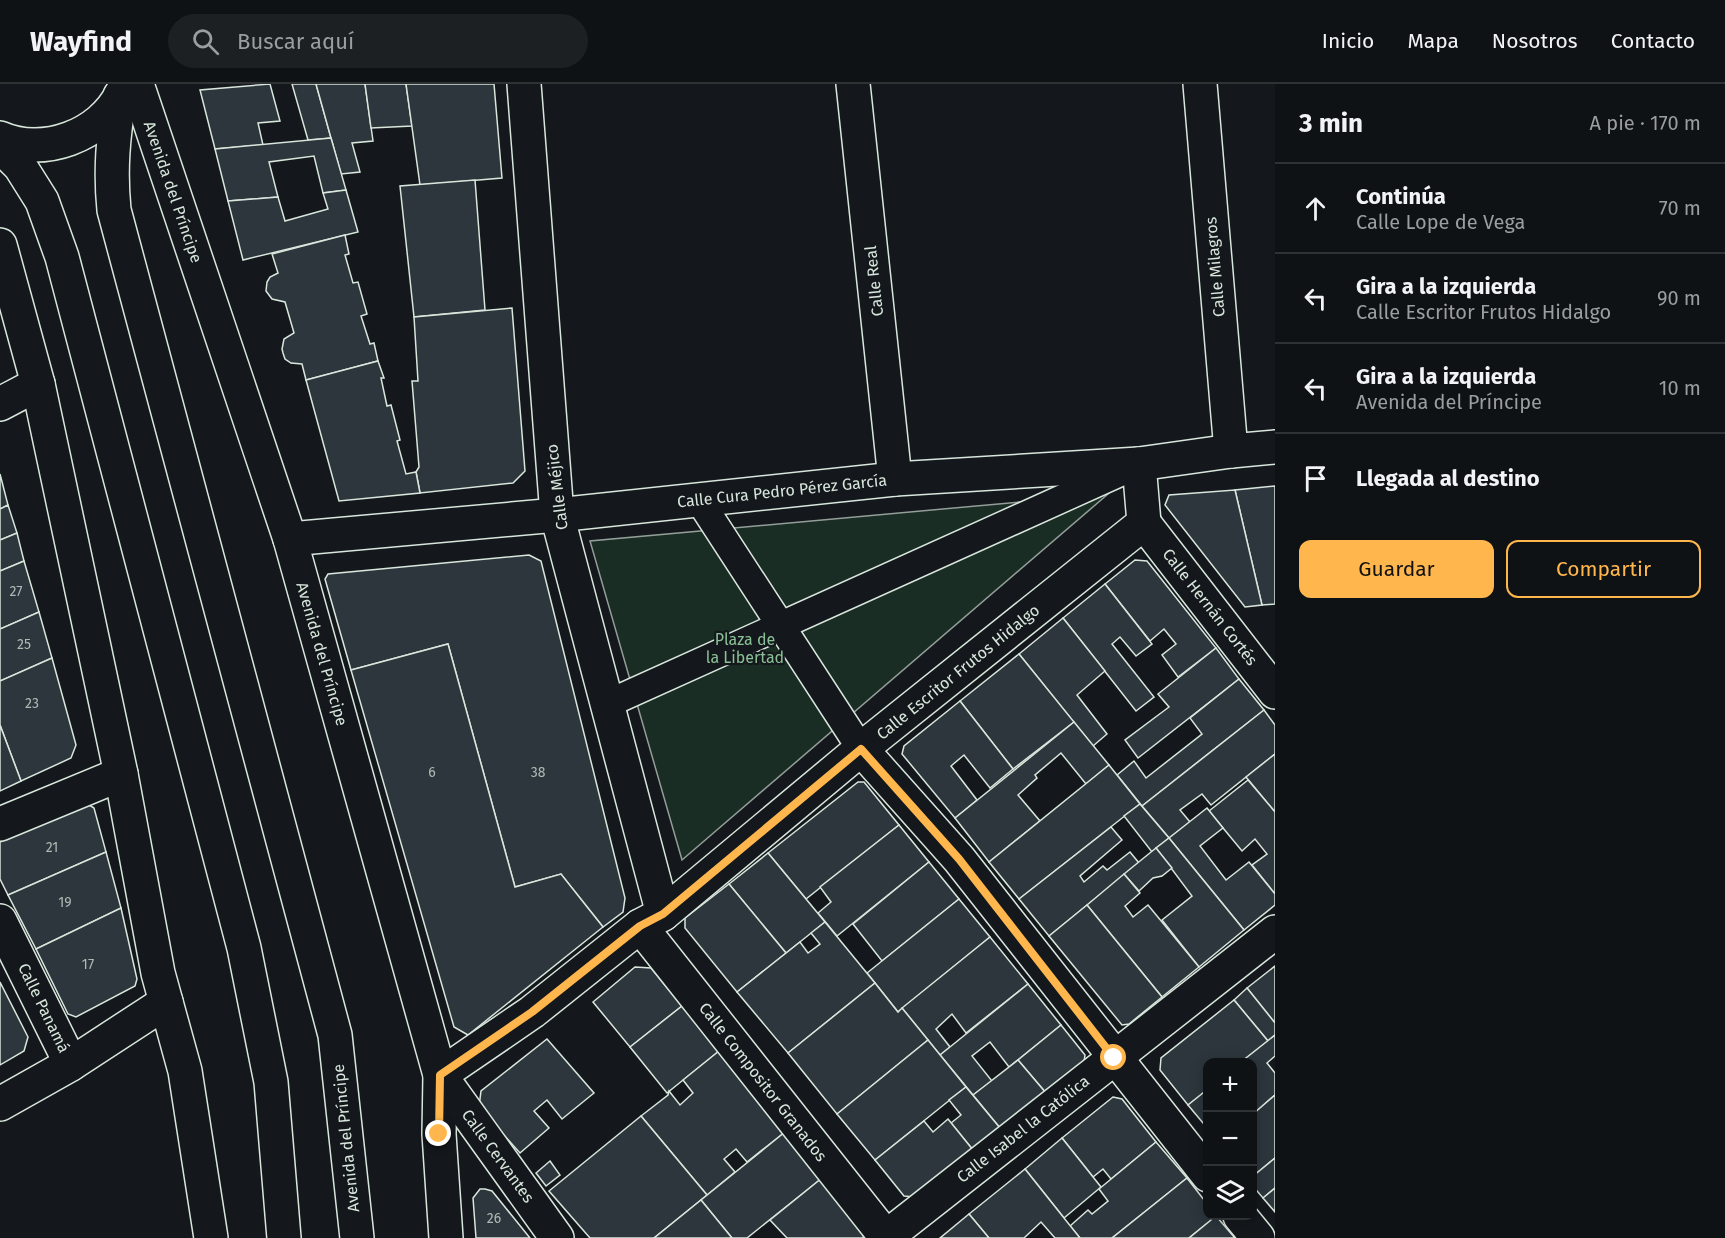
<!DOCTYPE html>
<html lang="es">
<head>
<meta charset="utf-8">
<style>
	:root { --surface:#0f1215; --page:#1d2022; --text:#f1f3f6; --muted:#9b9ea0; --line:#2f3234; --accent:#ffb74d }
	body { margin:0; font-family:"Fira Sans",sans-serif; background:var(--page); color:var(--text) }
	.controls { position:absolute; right:18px; bottom:18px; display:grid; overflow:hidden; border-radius:12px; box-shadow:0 3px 15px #0003 }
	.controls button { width:54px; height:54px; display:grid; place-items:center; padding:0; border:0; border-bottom:2px solid var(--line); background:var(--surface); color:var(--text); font:30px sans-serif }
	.stop { position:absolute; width:18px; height:18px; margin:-14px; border:4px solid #ffb74d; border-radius:50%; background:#fff }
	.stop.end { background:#ffb74d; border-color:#fff; box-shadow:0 2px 6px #0008 }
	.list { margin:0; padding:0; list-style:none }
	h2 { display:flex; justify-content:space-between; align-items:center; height:78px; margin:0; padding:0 24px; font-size:26px }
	h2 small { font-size:20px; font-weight:400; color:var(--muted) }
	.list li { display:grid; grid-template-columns:39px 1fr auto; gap:18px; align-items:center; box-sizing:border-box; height:90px; padding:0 24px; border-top:2px solid var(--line) }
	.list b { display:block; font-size:22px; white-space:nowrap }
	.list p { margin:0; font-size:20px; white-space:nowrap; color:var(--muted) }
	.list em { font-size:20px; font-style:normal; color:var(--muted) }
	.actions { display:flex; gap:12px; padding:18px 24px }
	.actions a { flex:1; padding:14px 0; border:2px solid var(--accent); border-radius:12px; text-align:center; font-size:21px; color:var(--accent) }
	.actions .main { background:var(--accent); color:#111 }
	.icon { flex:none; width:33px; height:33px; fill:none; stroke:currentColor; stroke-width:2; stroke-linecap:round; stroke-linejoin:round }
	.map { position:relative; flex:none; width:1275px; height:1154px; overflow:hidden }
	header { display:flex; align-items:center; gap:36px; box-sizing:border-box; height:84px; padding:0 30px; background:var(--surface); border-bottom:2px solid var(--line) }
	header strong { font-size:28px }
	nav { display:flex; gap:33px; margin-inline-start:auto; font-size:21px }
	.search { width:420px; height:54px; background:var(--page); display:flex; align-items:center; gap:15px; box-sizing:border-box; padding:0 21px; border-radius:33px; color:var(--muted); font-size:22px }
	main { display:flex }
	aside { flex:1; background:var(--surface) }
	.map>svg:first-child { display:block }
</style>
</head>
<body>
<header>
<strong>Wayfind</strong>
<div class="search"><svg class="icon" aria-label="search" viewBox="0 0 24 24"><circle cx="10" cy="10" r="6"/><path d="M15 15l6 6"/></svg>Buscar aquí</div>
<nav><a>Inicio</a><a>Mapa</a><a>Nosotros</a><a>Contacto</a></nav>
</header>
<main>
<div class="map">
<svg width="1275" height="1154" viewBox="0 0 1275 1154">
	<rect width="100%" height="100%" fill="#14181c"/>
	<!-- green -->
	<polygon fill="#1a2d24" stroke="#939e99" stroke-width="1.5" points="1108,410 682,776 590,457"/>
	<!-- building -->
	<g fill="#2c363c" stroke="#d8e6dc" stroke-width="1.5">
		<polygon points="270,0 280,37 258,39 263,61 215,65 200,6"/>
		<polygon points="292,0 316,0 331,54 308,56"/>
		<polygon points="316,0 365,0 373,57 352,59 360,88 341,90"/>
		<polygon points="365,0 406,0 412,42 371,44"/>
		<polygon points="406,0 494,0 502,94 420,101"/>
		<polygon points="331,54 346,106 323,109 314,72 269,78 278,113 228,117 215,65"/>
		<polygon points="475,96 485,226 414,233 400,102"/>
		<polygon points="346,106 358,148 243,176 228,117 278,113 285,137 328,125 323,109"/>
		<polygon points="345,151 349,170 345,171 353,199 358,198 367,230 361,232 370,260 374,259 378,277 306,296 302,280 291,279 285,275 283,269 282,265 284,255 294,249 285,218 272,215 266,207 267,198 270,193 278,189 272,170"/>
		<polygon points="512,224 525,387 513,399 420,409 416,388 419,383 412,297 418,297 414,233"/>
		<polygon points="378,277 384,294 381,294 387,322 391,321 400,356 397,357 406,390 416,388 420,409 339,417 306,296"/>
		<polygon points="0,390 8,421 0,425"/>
		<polygon points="1275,402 1275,520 1262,521 1235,406"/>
		<polygon points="1235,406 1262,521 1245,523 1165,421 1169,411"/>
		<polygon points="8,421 17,449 0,456 0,425"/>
		<polygon points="17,449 24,477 0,487 0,456"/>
		<polygon points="529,471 541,477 625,814 623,828 603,843 561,790 515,803 448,560 351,586 325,495 328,490"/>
		<polygon points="1135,476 1147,477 1216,564 1178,593 1162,571 1176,560 1164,545 1150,557 1105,500"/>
		<polygon points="24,477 39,528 0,545 0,487"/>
		<polygon points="1105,500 1152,560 1136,572 1120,553 1112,560 1154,613 1136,627 1063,534"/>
		<polygon points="39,528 52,574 0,597 0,545"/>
		<polygon points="1063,534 1105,587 1077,611 1107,650 1093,662 1019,570"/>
		<polygon points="448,560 515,803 561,790 603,843 468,951 454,943 351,586"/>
		<polygon points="1216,564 1239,595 1138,674 1125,656 1169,623 1158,610"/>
		<polygon points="1019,570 1074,638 1013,685 960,617"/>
		<polygon points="52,574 76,661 71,674 21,697 0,641 0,597"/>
		<polygon points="1239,595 1264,626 1142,722 1117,691 1134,677 1146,694 1202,650 1190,634"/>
		<polygon points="960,617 1013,685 990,704 964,671 951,682 977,716 955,734 902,670 904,662"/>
		<polygon points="1264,626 1275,641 1275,670 1211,721 1202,710 1180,726 1190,738 1169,754 1142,722"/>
		<polygon points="1074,638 1109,681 1086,700 1061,669 1035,691 1037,694 1018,711 1040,737 989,778 955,734"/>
		<polygon points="0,641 21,697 0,707"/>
		<polygon points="1275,670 1275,728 1246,693"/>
		<polygon points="1109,681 1140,720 1019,815 989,778"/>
		<polygon points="1248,696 1275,728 1275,810 1252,781 1267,770 1255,755 1242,767 1209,727"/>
		<polygon points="858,698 864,698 899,741 806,815 768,769"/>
		<polygon points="86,719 94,724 106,768 8,811 0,795 0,758"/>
		<polygon points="1140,720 1169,754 1152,768 1124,732"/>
		<polygon points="1207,724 1223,744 1200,762 1226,796 1249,778 1275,810 1275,821 1244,846 1169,754"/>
		<polygon points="899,741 929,778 837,852 818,829 831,818 820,803"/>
		<polygon points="1111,743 1122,756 1080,792 1084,798 1103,782 1107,786 1130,768 1139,779 1049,852 1019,815"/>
		<polygon points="1169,754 1244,846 1199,883 1162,836 1192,812 1156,764"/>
		<polygon points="1156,764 1172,784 1162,792 1153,794 1139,807 1124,790"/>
		<polygon points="106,768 121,824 36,865 8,811"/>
		<polygon points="768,769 825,838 786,869 729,800"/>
		<polygon points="929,778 959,815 882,877 853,840"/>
		<polygon points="1124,790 1140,809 1125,822 1133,833 1148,821 1199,883 1162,913 1087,821"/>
		<polygon points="729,800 786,869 737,908 685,844 685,834"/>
		<polygon points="959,815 990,853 898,928 867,889"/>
		<polygon points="1087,821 1162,913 1129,940 1122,941 1049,852"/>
		<polygon points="121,824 137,895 135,902 76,933 68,930 36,865"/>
		<polygon points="825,838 875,899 788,969 737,908 800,858 808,869 820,860 811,849"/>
		<polygon points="990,853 1028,900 966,949 952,930 936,945 950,963 940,971 902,924"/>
		<polygon points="1275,882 1275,939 1247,904"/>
		<polygon points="635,883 651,884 682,922 630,963 593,918"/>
		<polygon points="0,898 28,953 24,967 0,981"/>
		<polygon points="875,899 898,928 902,924 928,956 837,1030 788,969"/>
		<polygon points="1028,900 1061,941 1009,983 990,958 972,972 992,997 973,1011 940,971"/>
		<polygon points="1247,904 1275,939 1275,951 1268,957 1234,916"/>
		<polygon points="1234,916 1268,957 1241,978 1208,978 1208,1005 1188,1021 1160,986 1161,974"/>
		<polygon points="682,922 719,967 667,1009 630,963"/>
		<polygon points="1061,941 1085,971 1084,978 1046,1009 1018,976"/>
		<polygon points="1275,951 1275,972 1267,979 1275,989 1275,1011 1252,1031 1252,978 1241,978"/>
		<polygon points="547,955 594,1009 562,1035 547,1016 534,1027 549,1044 520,1069 479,1023 481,1007"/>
		<polygon points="928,956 966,1003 875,1076 837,1030"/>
		<polygon points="719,967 785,1048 747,1078 736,1065 724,1075 735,1088 707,1111 641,1032 668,1011 669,1007 680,1021 693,1009 683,996"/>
		<polygon points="1018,976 1046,1009 1000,1044 973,1011"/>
		<polygon points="966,1003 1000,1044 973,1066 951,1039 961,1031 949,1016"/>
		<polygon points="1208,1005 1208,1045 1188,1021"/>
		<polygon points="1275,1011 1275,1074 1252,1093 1252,1031"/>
		<polygon points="1113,1013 1122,1015 1156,1058 1111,1095 1103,1085 1093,1093 1062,1054"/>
		<polygon points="641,1032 707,1111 654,1154 590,1154 549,1107"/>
		<polygon points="948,1035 973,1066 914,1113 904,1112 875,1076 924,1037 933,1048"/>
		<polygon points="785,1048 822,1094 747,1154 732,1154 701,1116"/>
		<polygon points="1062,1054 1101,1103 1064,1134 1025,1085"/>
		<polygon points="1156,1058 1187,1094 1112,1154 1080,1154 1070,1142 1088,1126 1092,1130 1108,1117 1099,1105"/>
		<polygon points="1275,1074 1275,1104 1263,1114 1252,1101 1252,1093"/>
		<polygon points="550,1077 560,1091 546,1102 536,1089"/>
		<polygon points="1025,1085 1064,1134 1080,1154 1055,1154 1041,1138 1024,1154 989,1154 969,1130"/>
		<polygon points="822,1094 865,1146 863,1154 787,1154 770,1136"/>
		<polygon points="1187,1094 1208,1121 1208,1132 1216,1132 1189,1154 1112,1154"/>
		<polygon points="1275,1104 1275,1128 1263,1114"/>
		<polygon points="480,1105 485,1105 492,1107 530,1154 476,1154 473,1114"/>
		<polygon points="701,1116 732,1154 654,1154"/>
		<polygon points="969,1130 989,1154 940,1154"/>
		<polygon points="1216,1132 1235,1154 1189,1154"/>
	</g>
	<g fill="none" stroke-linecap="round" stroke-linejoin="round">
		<!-- pedestrian casing -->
		<g stroke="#d8e6dc" stroke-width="30">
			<g id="pedestrian">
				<polyline points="699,416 861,665"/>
				<polyline points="607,620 1130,384"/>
			</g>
		</g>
		<!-- minor casing -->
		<g stroke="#d8e6dc" stroke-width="36">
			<g id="minor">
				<polyline points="137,0 290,455 440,991 439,1050 446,1154"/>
				<polyline points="524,0 557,431 663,830"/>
				<polyline points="853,0 895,395"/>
				<polyline points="1200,0 1231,367"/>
				<polyline points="0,161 38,300 121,690 158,889 185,987 211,1154"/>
				<polyline points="0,320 38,300"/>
				<polyline points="1144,439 1275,608"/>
				<polyline points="290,455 557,431 895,395 1139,380 1231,367 1275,363"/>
				<polyline points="861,665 959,775 1208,1091"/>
				<polyline points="0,740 121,690"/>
				<polyline points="0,837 71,980"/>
				<polyline points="640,842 886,1153"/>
				<polyline points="0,1020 71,980 166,918"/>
				<polyline points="1240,1132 1258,1154"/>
				<polyline points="557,1154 440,991 532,928 640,842 663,830 861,665 1144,439 1139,380"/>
				<polyline points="885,1154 1275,848"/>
			</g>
		</g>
		<!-- primary casing -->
		<g stroke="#d8e6dc" stroke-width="36">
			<g id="primary">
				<path d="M 120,12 C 113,52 110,86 114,126 L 335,951 L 357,1154"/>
				<path d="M 0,54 C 43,73 101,52 122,9"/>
				<polyline points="0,62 20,82 42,117 62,173 244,864 271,998 284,1154"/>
			</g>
		</g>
		<!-- pedestrian -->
		<use href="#pedestrian" stroke="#14181c" stroke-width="27"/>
		<!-- minor -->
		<use href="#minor" stroke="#14181c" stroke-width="33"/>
		<!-- primary -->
		<use href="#primary" stroke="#14181c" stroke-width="33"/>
	</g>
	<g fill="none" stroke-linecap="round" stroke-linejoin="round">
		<!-- route -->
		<polyline stroke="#ffb74d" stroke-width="8" points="439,1050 440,991 532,928 640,842 663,830 861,665 959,775 1114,974"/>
	</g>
	<g text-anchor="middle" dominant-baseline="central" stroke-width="4.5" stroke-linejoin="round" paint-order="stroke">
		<!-- number labels -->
		<g font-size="14" fill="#adbab4">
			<text x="16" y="507">27</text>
			<text x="24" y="560">25</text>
			<text x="32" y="619">23</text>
			<text x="432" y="688">6</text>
			<text x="538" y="688">38</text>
			<text x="52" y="763">21</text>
			<text x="65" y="818">19</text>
			<text x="88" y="880">17</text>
			<text x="494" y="1134">26</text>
		</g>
		<!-- street labels -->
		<g font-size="16" fill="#d8e6dc" stroke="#14181c">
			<text transform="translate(173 108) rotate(71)">Avenida del Príncipe</text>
			<text transform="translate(1215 183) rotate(-95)">Calle Milagros</text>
			<text transform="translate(874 197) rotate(-96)">Calle Real</text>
			<text transform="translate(557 403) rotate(-97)">Calle Méjico</text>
			<text transform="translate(782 407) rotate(-6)">Calle Cura Pedro Pérez García</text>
			<text transform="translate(1210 523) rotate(52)">Calle Hernán Cortés</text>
			<text transform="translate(322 570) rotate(74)">Avenida del Príncipe</text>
			<text transform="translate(958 588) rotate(-39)">Calle Escritor Frutos Hidalgo</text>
			<text transform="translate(44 924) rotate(64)">Calle Panamá</text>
			<text transform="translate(763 998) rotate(52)">Calle Compositor Granados</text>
			<text transform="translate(1023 1045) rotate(-38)">Calle Isabel la Católica</text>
			<text transform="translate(346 1054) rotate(-96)">Avenida del Príncipe</text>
			<text transform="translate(498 1072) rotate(54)">Calle Cervantes</text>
		</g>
		<!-- park labels -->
		<g font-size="16" fill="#8ac095" stroke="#14181c">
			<text x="745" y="555">Plaza de<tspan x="745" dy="18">la Libertad</tspan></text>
		</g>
	</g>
</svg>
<div class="controls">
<button>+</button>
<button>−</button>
<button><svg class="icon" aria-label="layers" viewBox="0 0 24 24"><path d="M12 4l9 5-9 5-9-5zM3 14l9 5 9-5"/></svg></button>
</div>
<div class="stop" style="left:1114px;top:974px"></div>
<div class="stop end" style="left:439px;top:1050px"></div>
</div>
<aside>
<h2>3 min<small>A pie · 170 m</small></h2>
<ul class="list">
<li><svg class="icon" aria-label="ahead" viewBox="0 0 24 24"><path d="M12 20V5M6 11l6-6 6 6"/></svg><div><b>Continúa</b><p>Calle Lope de Vega</p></div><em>70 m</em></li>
<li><svg class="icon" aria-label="left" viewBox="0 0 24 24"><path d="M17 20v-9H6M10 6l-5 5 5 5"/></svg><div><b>Gira a la izquierda</b><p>Calle Escritor Frutos Hidalgo</p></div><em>90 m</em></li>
<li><svg class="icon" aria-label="left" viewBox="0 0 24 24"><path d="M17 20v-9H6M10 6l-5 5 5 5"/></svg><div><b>Gira a la izquierda</b><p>Avenida del Príncipe</p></div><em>10 m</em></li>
<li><svg class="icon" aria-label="arrive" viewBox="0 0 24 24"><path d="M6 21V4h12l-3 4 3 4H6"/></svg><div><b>Llegada al destino</b></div></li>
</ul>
<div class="actions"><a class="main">Guardar</a><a>Compartir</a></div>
</aside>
</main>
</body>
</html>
